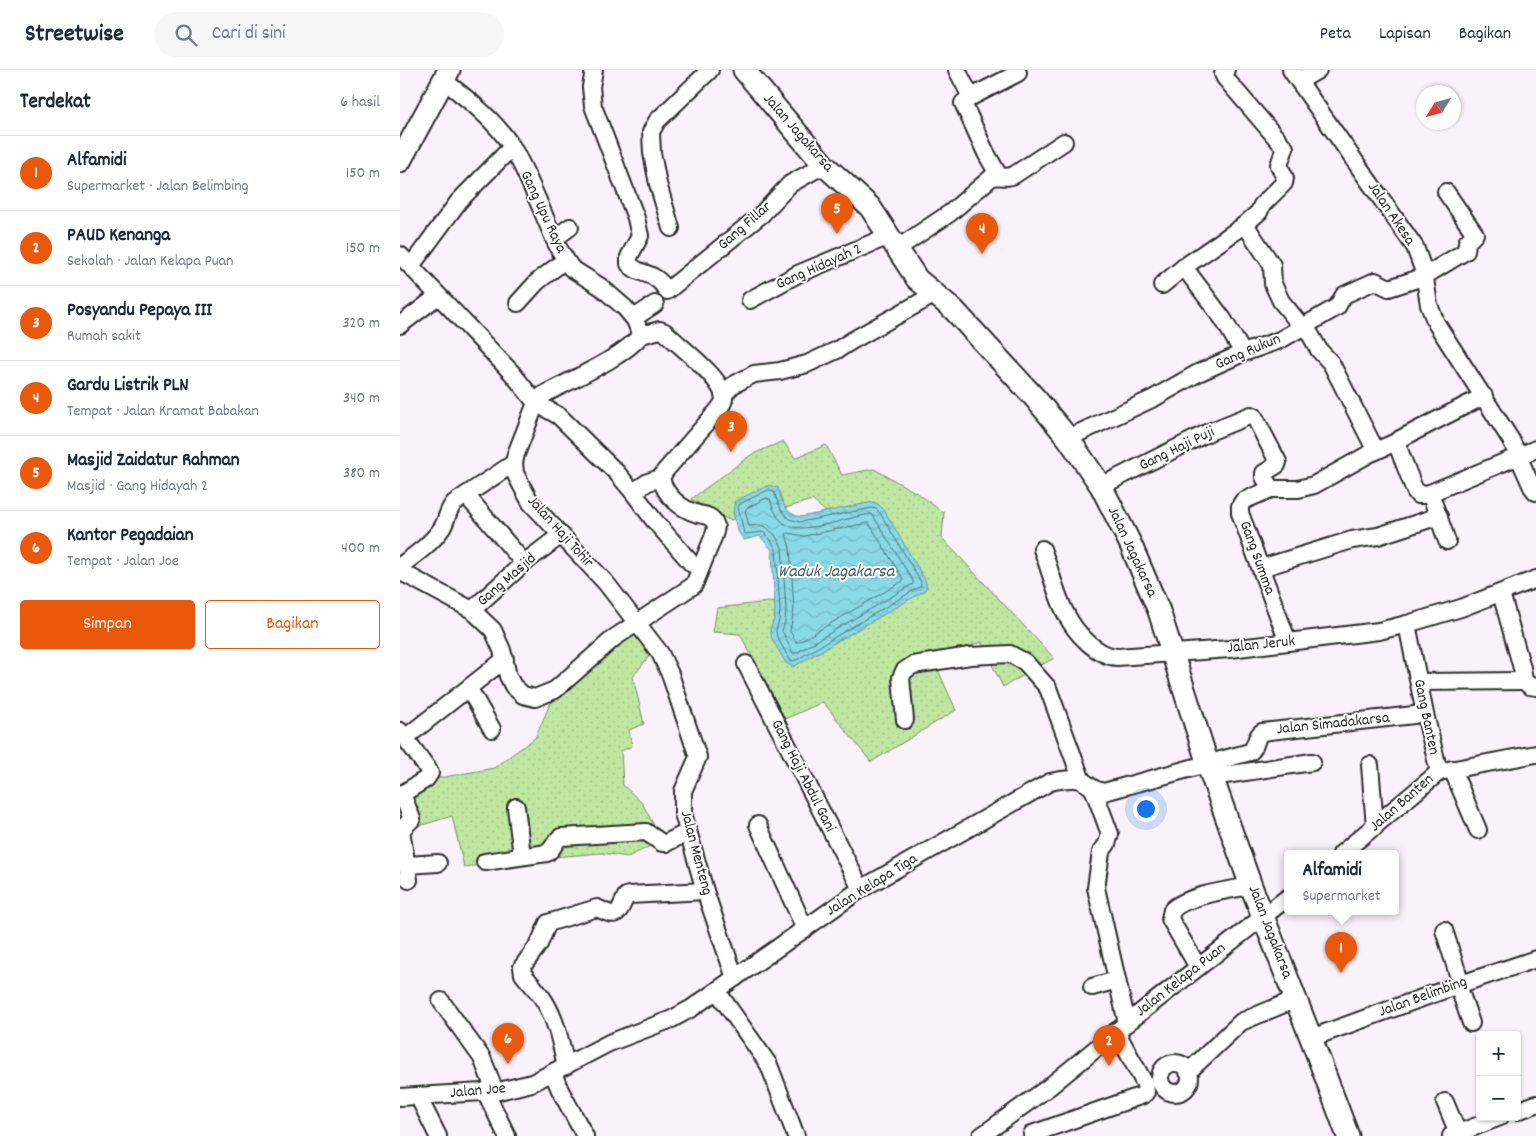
<!DOCTYPE html>
<html lang="id">
<head>
<meta charset="utf-8">
<style>
	:root { --surface:#fff; --page:#f6f6f7; --text:#1f2937; --muted:#747a83; --line:#e0e1e3; --accent:#ea580c }
	body { margin:0; font-family:Dekko,sans-serif; background:var(--page); color:var(--text) }
	.controls { position:absolute; right:15px; bottom:15px; display:grid; overflow:hidden; border-radius:5px; box-shadow:0 1px 4px #0004 }
	.controls button { width:45px; height:45px; display:grid; place-items:center; padding:0; border:0; border-bottom:1px solid var(--line); background:var(--surface); color:var(--text); font:25px sans-serif }
	.compass { position:absolute; left:1016px; top:15px; width:45px; height:45px; border-radius:50%; background:var(--surface); box-shadow:0 1px 4px #0004; rotate:233deg }
	.you { position:absolute; left:745px; top:738px; width:18px; height:18px; margin:-12px; border:4px solid #fff; border-radius:50%; background:#1a73e8; box-shadow:0 0 0 8px #1a73e833 }
	.badge { display:grid; place-items:center; width:32px; height:32px; border-radius:50%; background:var(--accent); color:#fff; font-size:16px; font-weight:700 }
	.pin { position:absolute; translate:-50% -41px; filter:drop-shadow(0 1px 2px #0008) }
	.pin::after { content:''; position:absolute; top:26px; width:18px; height:15px; background:inherit; clip-path:polygon(0 0,100% 0,50% 100%) }
	.popup { position:absolute; left:884px; top:780px; width:115px; height:65px; box-sizing:border-box; display:grid; place-content:center; border-radius:5px; background:var(--surface); filter:drop-shadow(0 1px 4px #0005); font-size:16px; white-space:nowrap; color:var(--muted) }
	.popup b { font-size:19px; color:var(--text) }
	.popup::after { content:''; position:absolute; left:50%; top:100%; margin-left:-10px; border:10px solid transparent; border-top-color:var(--surface) }
	.list { margin:0; padding:0; list-style:none }
	h2 { display:flex; justify-content:space-between; align-items:center; height:65px; margin:0; padding:0 20px; font-size:21px }
	h2 small { font-size:16px; font-weight:400; color:var(--muted) }
	.list li { display:grid; grid-template-columns:32px 1fr auto; gap:15px; align-items:center; box-sizing:border-box; height:75px; padding:0 20px; border-top:1px solid var(--line) }
	.list b { display:block; font-size:19px; white-space:nowrap }
	.list p { margin:0; font-size:16px; white-space:nowrap; color:var(--muted) }
	.list em { font-size:16px; font-style:normal; color:var(--muted) }
	.actions { display:flex; gap:10px; padding:15px 20px }
	.actions a { flex:1; padding:11px 0; border:1px solid var(--accent); border-radius:5px; text-align:center; font-size:18px; color:var(--accent) }
	.actions .main { background:var(--accent); color:#fff }
	.icon { flex:none; width:28px; height:28px; fill:none; stroke:currentColor; stroke-width:2; stroke-linecap:round; stroke-linejoin:round }
	.map { position:relative; flex:none; width:1136px; height:1066px; overflow:hidden }
	header { display:flex; align-items:center; gap:30px; box-sizing:border-box; height:70px; padding:0 25px; background:var(--surface); border-bottom:1px solid var(--line) }
	header strong { font-size:24px }
	nav { display:flex; gap:28px; margin-inline-start:auto; font-size:18px }
	.search { width:350px; height:45px; background:var(--page); display:flex; align-items:center; gap:12px; box-sizing:border-box; padding:0 18px; border-radius:28px; color:var(--muted); font-size:19px }
	main { display:flex }
	aside { flex:1; background:var(--surface) }
	.map>svg:first-child { display:block }
</style>
</head>
<body>
<header>
<strong>Streetwise</strong>
<div class="search"><svg class="icon" aria-label="search" viewBox="0 0 24 24"><circle cx="10" cy="10" r="6"/><path d="M15 15l6 6"/></svg>Cari di sini</div>
<nav><a>Peta</a><a>Lapisan</a><a>Bagikan</a></nav>
</header>
<main>
<aside>
<h2>Terdekat<small>6 hasil</small></h2>
<ul class="list">
<li><span class="badge">1</span><div><b>Alfamidi</b><p>Supermarket · Jalan Belimbing</p></div><em>150 m</em></li>
<li><span class="badge">2</span><div><b>PAUD Kenanga</b><p>Sekolah · Jalan Kelapa Puan</p></div><em>150 m</em></li>
<li><span class="badge">3</span><div><b>Posyandu Pepaya III</b><p>Rumah sakit</p></div><em>320 m</em></li>
<li><span class="badge">4</span><div><b>Gardu Listrik PLN</b><p>Tempat · Jalan Kramat Babakan</p></div><em>340 m</em></li>
<li><span class="badge">5</span><div><b>Masjid Zaidatur Rahman</b><p>Masjid · Gang Hidayah 2</p></div><em>380 m</em></li>
<li><span class="badge">6</span><div><b>Kantor Pegadaian</b><p>Tempat · Jalan Joe</p></div><em>400 m</em></li>
</ul>
<div class="actions"><a class="main">Simpan</a><a>Bagikan</a></div>
</aside>
<div class="map">
<svg width="1136" height="1066" viewBox="0 0 1136 1066">
	<defs>
		<pattern id="grass-dots" width="8" height="8" patternUnits="userSpaceOnUse" patternTransform="scale(1.25)"><rect width="8" height="8" fill="#c0e7a2"/><path d="M2 2h.1M6 6h.1" fill="none" stroke="#a5c68c" stroke-width="1.8" stroke-linecap="round"/></pattern>
		<pattern id="water-waves" width="16" height="10" patternUnits="userSpaceOnUse" patternTransform="scale(1.25)"><rect width="16" height="10" fill="#8ad9e7"/><path d="M0 5q4-4 8 0t8 0" fill="none" stroke="#77bac6"/></pattern>
	</defs>
	<rect width="100%" height="100%" fill="#faf2fa"/>
	<filter id="ink" filterUnits="userSpaceOnUse"><feTurbulence type="fractalNoise" baseFrequency=".02" numOctaves="2"/><feDisplacementMap in="SourceGraphic" scale="10" xChannelSelector="R" yChannelSelector="G"/><feConvolveMatrix kernelMatrix="1 2 1 2 8 2 1 2 1" color-interpolation-filters="sRGB"/></filter>
	<g filter="url(#ink)">
		<!-- grass -->
		<g fill="url(#grass-dots)" stroke="#768966">
			<polygon points="383,371 395,388 426,375 442,405 474,399 517,423 544,443 542,468 654,588 603,617 581,572 533,589 556,640 471,692 423,632 385,649 340,564 313,562 317,538 368,532 405,534 433,448 412,430 366,444 329,450 291,429 351,385"/>
			<polygon points="234,560 249,586 233,607 244,654 229,660 232,676 221,681 223,715 242,733 262,770 228,787 202,783 140,788 64,797 52,746 19,756 2,733 28,710 94,698 135,668 150,634 179,604"/>
		</g>
		<!-- water -->
		<path fill="url(#water-waves)" stroke="#64939c" d="M 369,415 L 378,418 C 383,433 384,443 401,447 L 473,432 L 478,434 L 484,440 L 525,510 L 527,516 L 524,521 L 400,593 L 393,597 L 386,593 L 372,569 L 370,559 L 374,550 L 375,540 L 372,480 L 360,466 L 344,470 C 336,462 331,442 335,431 Z"/>
		<g fill="none" stroke-linecap="round" stroke-linejoin="round">
			<!-- shore -->
			<g stroke="#517176" stroke-width="1">
				<polygon points="369,420 374,422 381,440 389,449 400,452 472,438 476,439 480,443 521,512 521,516 398,589 393,591 390,590 377,567 376,560 379,551 380,540 376,479 370,469 363,462 346,464 344,463 338,437 340,434"/>
				<path d="M 367,428 L 370,429 C 373,439 377,450 387,455 C 406,465 450,446 472,444 L 513,511 L 513,514 L 396,583 L 393,583 L 382,561 L 385,552 L 386,540 L 382,477 L 375,465 L 366,457 L 360,455 L 349,456 L 345,440 L 347,438 Z"/>
				<polygon points="469,453 503,509 503,511 399,572 396,572 390,561 394,539 390,478 386,464 388,463 404,466"/>
			</g>
			<!-- minor casing -->
			<g stroke="#2b2b2b" stroke-width="20">
				<g id="minor">
					<path d="M 194,0 L 191,17 L 193,36 L 236,148 L 240,166 L 229,187 L 229,194 C 240,207 254,199 267,221 L 362,144 L 390,114 L 424,95"/>
					<polyline points="557,0 571,27 563,33 586,83 599,106"/>
					<polyline points="826,0 823,4 825,8 885,78 879,95 885,108 884,113 862,135 859,142 843,156"/>
					<polyline points="891,0 1015,177 1024,202 1029,235 1036,253 1111,370 1132,417 1136,422"/>
					<path d="M 43,10 C 68,29 96,51 112,77 C 131,109 143,146 159,179 L 171,198 L 201,217 L 225,238 L 235,250 L 241,265"/>
					<polyline points="899,11 918,0"/>
					<polyline points="571,27 618,3"/>
					<polyline points="271,158 258,114 252,83 251,62 257,51 310,0"/>
					<polyline points="154,169 170,157"/>
					<path d="M 498,178 L 550,143 L 592,107 C 600,105 606,109 614,105 L 664,72"/>
					<polyline points="0,185 112,303 136,333 116,384 114,393 115,403 119,411 131,433 206,513 260,583 270,604 298,687 283,721 283,743 305,821 335,908"/>
					<polyline points="11,196 59,131 112,77"/>
					<polyline points="784,197 823,249 843,283"/>
					<polyline points="762,215 784,197 843,156 848,159 872,195 873,214 881,231 902,257"/>
					<polyline points="350,230 398,204 489,166"/>
					<polyline points="118,233 137,212 165,190"/>
					<polyline points="234,248 255,234"/>
					<polyline points="0,255 38,226"/>
					<polyline points="905,255 919,280 931,293 976,381"/>
					<path d="M 241,265 C 223,288 170,310 143,325 L 136,333 L 159,346 L 217,403 L 233,422 L 253,449 L 292,494"/>
					<polyline points="323,325 333,315 354,304 380,301 407,294 437,280 453,270 535,224"/>
					<polyline points="668,368 754,328 798,303 843,283 880,270 937,237 944,225 975,211 989,218 1023,207 1066,181 1067,172 1075,164 1046,122"/>
					<polyline points="1000,369 1084,326"/>
					<polyline points="701,416 809,362 851,345 854,346 878,392 877,395 864,403 864,407 871,419"/>
					<polyline points="233,422 248,412 261,408"/>
					<polyline points="1030,423 1136,379"/>
					<polyline points="66,425 124,493"/>
					<path d="M 642,479 C 650,499 656,525 666,544 C 675,562 696,586 717,587 L 830,579 L 979,561 L 1007,554 L 1061,538 L 1136,509"/>
					<path d="M 0,496 C 15,485 31,474 42,458 C 47,450 47,441 54,433 L 114,393"/>
					<polyline points="861,498 952,470 978,466 1039,446"/>
					<path d="M 0,499 L 5,504 L 72,540 L 93,560 L 102,580 L 108,606 L 113,616 L 123,625 L 135,628 L 155,620 L 214,568 L 294,515 L 314,465 C 316,459 317,455 313,450 C 309,445 303,445 298,444 C 281,439 265,426 261,408 L 265,401 L 319,339 C 321,336 324,332 324,329 C 324,309 280,277 265,262 L 260,260 L 241,265"/>
					<polyline points="1101,523 1122,598 1124,611 1130,616 1136,617"/>
					<polyline points="72,540 124,493 161,465"/>
					<polyline points="1007,554 1025,644 1039,702"/>
					<polyline points="888,572 840,443 840,436 843,431 871,419 898,419 914,415 969,384 996,372 1015,421 1018,425 1022,425 1030,423 1047,471"/>
					<polyline points="346,594 461,819"/>
					<polyline points="1019,612 1124,611"/>
					<polyline points="69,619 92,659"/>
					<polyline points="505,650 501,608 504,601 513,595 570,586 610,584 625,592 648,618 682,711"/>
					<polyline points="0,661 28,699 30,703 26,709 2,724 12,749 1,760 9,810"/>
					<polyline points="5,668 105,589"/>
					<polyline points="970,695 975,757"/>
					<polyline points="1052,699 1078,760"/>
					<polyline points="812,707 912,692"/>
					<polyline points="694,721 710,764 707,774 701,782 696,818 727,953"/>
					<polyline points="116,737 122,786"/>
					<polyline points="358,755 405,859"/>
					<polyline points="941,784 1039,702 1136,684"/>
					<path d="M 85,792 L 147,783 C 154,779 154,771 161,767 L 246,762 L 262,773 L 266,773 L 288,762"/>
					<polyline points="7,795 38,793"/>
					<polyline points="1044,860 1061,914"/>
					<path d="M 798,897 L 770,849 L 772,840 C 787,825 830,820 851,816"/>
					<polyline points="1058,915 1071,953"/>
					<polyline points="692,917 717,910"/>
					<polyline points="317,921 369,995 396,1066"/>
					<polyline points="41,931 82,988 95,1021"/>
					<polyline points="911,968 1058,915 1136,889"/>
					<circle cx="775" cy="1008" r="15"/>
					<path d="M 166,996 C 161,974 157,952 145,932 C 139,922 130,913 123,904 L 122,897 L 139,874 L 148,853 L 197,838 C 218,848 217,846 226,826 L 229,825 L 305,821"/>
					<polyline points="788,1002 841,952 896,929"/>
					<polyline points="153,1003 160,1020 185,1066"/>
					<polyline points="85,1021 107,1066"/>
					<polyline points="18,1026 38,1066"/>
					<path d="M 0,1027 L 99,1021 L 132,1013 L 209,973 L 272,949 L 292,938 L 461,819 L 650,712 C 659,710 674,707 683,711 C 692,717 693,720 704,722 L 850,682 C 858,676 854,667 862,662 L 1014,645"/>
					<polyline points="1045,1032 1058,1063"/>
					<polyline points="1117,1041 1136,1034"/>
					<polyline points="632,1064 743,1025 746,1022 745,1014 716,961"/>
					<polyline points="581,1066 649,1017 727,953 887,828"/>
					<polyline points="1051,1066 1100,1047"/>
				</g>
			</g>
			<!-- major casing -->
			<g stroke="#2b2b2b" stroke-width="25">
				<g id="major">
					<polyline points="344,0 424,95 470,137 517,209 554,240 635,328 668,368 701,416 730,473 759,541 812,707 851,816 911,968 948,1066"/>
					<polyline points="0,91 49,0"/>
				</g>
			</g>
			<!-- minor -->
			<use href="#minor" stroke="#fff" stroke-width="16"/>
			<!-- major -->
			<use href="#major" stroke="#fff" stroke-width="21"/>
		</g>
	</g>
	<g text-anchor="middle" dominant-baseline="central" stroke-width="4" stroke-linejoin="round" paint-order="stroke">
		<!-- street labels -->
		<g font-size="16" fill="#2b2b2b" stroke="#fff">
			<text transform="translate(398 63) rotate(49)">Jalan Jagakarsa</text>
			<text transform="translate(143 142) rotate(65)">Gang Upu Raya</text>
			<text transform="translate(991 144) rotate(56)">Jalan Akesa</text>
			<text transform="translate(345 156) rotate(-41)">Gang Fillar</text>
			<text transform="translate(419 197) rotate(-24)">Gang Hidayah 2</text>
			<text transform="translate(848 282) rotate(-23)">Gang Rukun</text>
			<text transform="translate(777 379) rotate(-26)">Gang Haji Puji</text>
			<text transform="translate(160 462) rotate(48)">Jalan Haji Tohir</text>
			<text transform="translate(732 482) rotate(65)">Jalan Jagakarsa</text>
			<text transform="translate(857 488) rotate(70)">Gang Summa</text>
			<text transform="translate(107 510) rotate(-41)">Gang Masjid</text>
			<text transform="translate(861 575) rotate(-6)">Jalan Jeruk</text>
			<text transform="translate(1026 647) rotate(78)">Gang Banten</text>
			<text transform="translate(933 654) rotate(-6)">Jalan Simadakarsa</text>
			<text transform="translate(403 706) rotate(63)">Gang Haji Abdul Gani</text>
			<text transform="translate(1002 733) rotate(-41)">Jalan Banten</text>
			<text transform="translate(296 783) rotate(75)">Jalan Menteng</text>
			<text transform="translate(472 815) rotate(-32)">Jalan Kelapa Tiga</text>
			<text transform="translate(870 862) rotate(69)">Jalan Jagakarsa</text>
			<text transform="translate(781 910) rotate(-38)">Jalan Kelapa Puan</text>
			<text transform="translate(1023 927) rotate(-20)">Jalan Belimbing</text>
			<text transform="translate(78 1021) rotate(-5)">Jalan Joe</text>
		</g>
		<!-- water labels -->
		<g font-size="18" font-style="italic" fill="#485f63" stroke="#fff">
			<text x="436" y="502">Waduk Jagakarsa</text>
		</g>
	</g>
</svg>
<div class="controls">
<button>+</button>
<button>−</button>
</div>
<svg class="compass" viewBox="-18 -18 36 36"><path d="M0-13l5 13h-10z" fill="#e53935"/><path d="M0 13l5-13h-10z" fill="#747a83"/></svg>
<div class="you"></div>
<div class="pin badge" style="left:941px;top:903px">1</div>
<div class="popup"><b>Alfamidi</b>Supermarket</div>
<div class="pin badge" style="left:709px;top:996px">2</div>
<div class="pin badge" style="left:331px;top:382px">3</div>
<div class="pin badge" style="left:582px;top:184px">4</div>
<div class="pin badge" style="left:437px;top:164px">5</div>
<div class="pin badge" style="left:108px;top:994px">6</div>
</div>
</main>
</body>
</html>
